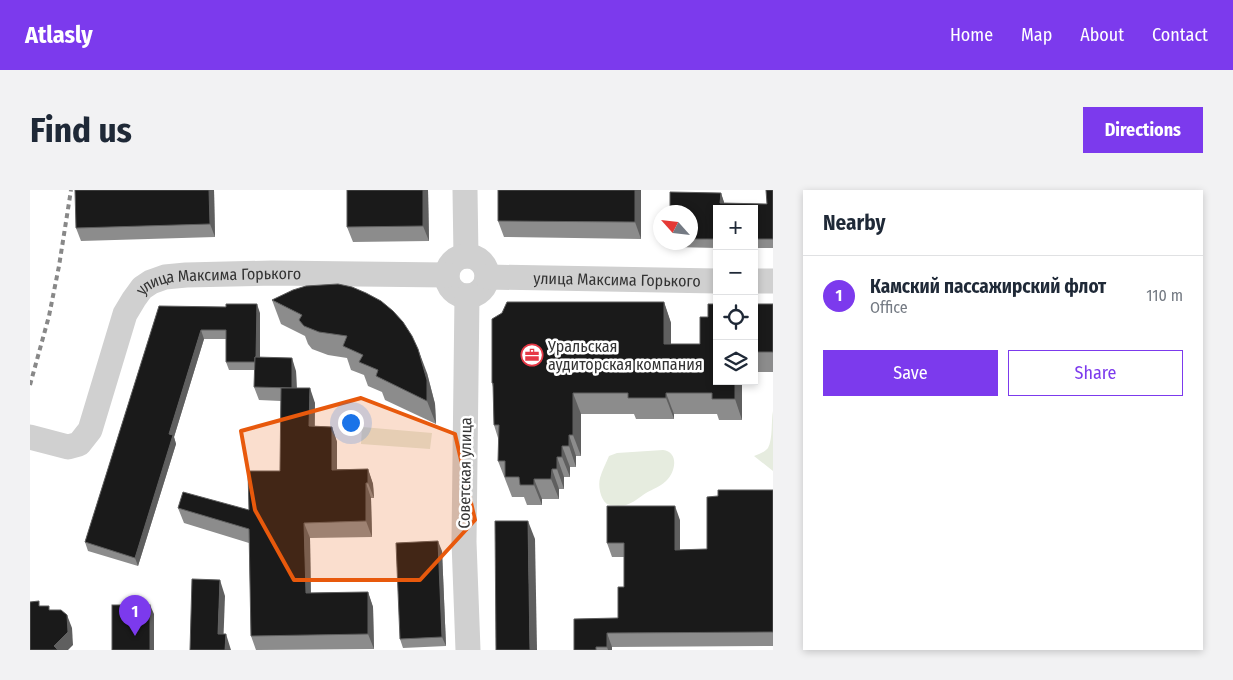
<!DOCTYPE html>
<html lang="en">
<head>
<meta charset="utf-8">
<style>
	:root { --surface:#fff; --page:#f2f2f3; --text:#1f2937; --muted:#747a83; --line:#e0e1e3; --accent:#7c3aed }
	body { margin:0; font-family:"Fira Sans Condensed",sans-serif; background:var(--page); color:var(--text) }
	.controls { position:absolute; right:15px; top:15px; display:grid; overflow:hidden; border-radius:0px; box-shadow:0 2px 8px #0003 }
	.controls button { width:45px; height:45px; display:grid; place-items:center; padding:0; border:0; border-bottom:1px solid var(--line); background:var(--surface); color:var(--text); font:25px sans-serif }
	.compass { position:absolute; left:623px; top:15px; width:45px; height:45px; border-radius:50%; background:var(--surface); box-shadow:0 2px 8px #0003; rotate:297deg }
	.you { position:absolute; left:320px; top:232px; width:18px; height:18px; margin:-12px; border:4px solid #fff; border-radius:50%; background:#1a73e8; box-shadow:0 0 0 8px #1a73e833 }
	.badge { display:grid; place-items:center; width:32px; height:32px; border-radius:50%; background:var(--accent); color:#fff; font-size:16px; font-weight:700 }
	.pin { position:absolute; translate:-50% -41px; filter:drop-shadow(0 1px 2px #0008) }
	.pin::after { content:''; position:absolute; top:26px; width:18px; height:15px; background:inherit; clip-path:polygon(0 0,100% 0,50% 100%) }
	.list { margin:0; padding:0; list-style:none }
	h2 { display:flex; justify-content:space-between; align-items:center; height:65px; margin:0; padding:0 20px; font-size:21px }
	h2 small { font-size:16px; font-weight:400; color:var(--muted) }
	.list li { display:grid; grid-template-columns:32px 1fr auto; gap:15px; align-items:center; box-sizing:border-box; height:80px; padding:0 20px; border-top:1px solid var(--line) }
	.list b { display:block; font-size:19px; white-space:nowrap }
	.list p { margin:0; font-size:16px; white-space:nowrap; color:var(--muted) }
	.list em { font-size:16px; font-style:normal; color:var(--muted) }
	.actions { display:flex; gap:10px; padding:15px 20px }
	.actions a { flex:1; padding:11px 0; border:1px solid var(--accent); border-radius:0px; text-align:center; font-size:18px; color:var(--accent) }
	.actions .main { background:var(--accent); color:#fff }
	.icon { flex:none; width:28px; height:28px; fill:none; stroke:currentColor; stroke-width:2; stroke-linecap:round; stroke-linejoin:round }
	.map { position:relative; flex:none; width:743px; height:460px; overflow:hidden; border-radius:0px }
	header { display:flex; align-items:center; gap:30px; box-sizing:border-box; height:70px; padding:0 25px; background:var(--accent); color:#fff }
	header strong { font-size:24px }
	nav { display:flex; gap:28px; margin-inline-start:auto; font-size:18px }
	.intro { display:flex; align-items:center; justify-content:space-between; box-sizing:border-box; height:120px; padding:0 30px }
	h1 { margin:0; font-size:35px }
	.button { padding:12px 22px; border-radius:0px; background:var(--accent); color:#fff; font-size:18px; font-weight:700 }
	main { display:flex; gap:30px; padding:0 30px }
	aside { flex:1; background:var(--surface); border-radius:0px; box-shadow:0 2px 8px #0003 }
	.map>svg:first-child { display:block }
</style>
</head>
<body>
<header>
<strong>Atlasly</strong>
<nav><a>Home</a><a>Map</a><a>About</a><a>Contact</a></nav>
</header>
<div class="intro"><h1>Find us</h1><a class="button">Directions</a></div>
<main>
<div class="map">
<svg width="743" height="460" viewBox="0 0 743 460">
	<rect width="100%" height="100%" fill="#fff"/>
	<!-- green -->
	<g fill="#e6ecdf">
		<path d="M 743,221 L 743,281 L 724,266 C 729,264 735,262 738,258 C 743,249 741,231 743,221 Z"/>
		<polygon points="332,237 402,243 400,259 331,254"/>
		<path d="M 633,260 C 649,262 646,282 636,291 C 631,296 623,299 616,303 C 610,307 603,313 596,315 C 592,316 581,316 577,314 C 570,309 568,295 570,288 C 572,281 576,273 579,266 L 587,263 Z"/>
	</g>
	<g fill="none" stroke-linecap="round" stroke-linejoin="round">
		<!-- minor -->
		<g stroke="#d0d0d0" stroke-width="25">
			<polyline points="435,0 436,66"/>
			<circle cx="437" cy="86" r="20"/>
			<path id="s1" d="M 457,87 L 687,91"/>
			<polyline points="724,91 743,91"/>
			<polyline points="437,106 434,352 438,460"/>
			<path id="s2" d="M 0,247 L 38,257 L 49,254 L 60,240 L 95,124 L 104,109 L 112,98 L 121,92 L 135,87 L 156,85 L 242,83 L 417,85"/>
		</g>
		<!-- rail -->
		<polyline stroke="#888" stroke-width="4" stroke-dasharray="5 4" stroke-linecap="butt" points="0,195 19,126 29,76 41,0"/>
	</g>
	<!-- wall -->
	<g fill="#8c8c8c">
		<polygon points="184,0 185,47 51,51 46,38"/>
		<polygon points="398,0 399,51 323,52 317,37"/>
		<polygon points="611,0 611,49 474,47 468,31"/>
		<polygon points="743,0 743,58 724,58 724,19 687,19 687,58 643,57 641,52 660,52 660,22 691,3 694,13 737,14"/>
		<polygon points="242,110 397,183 405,214 406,234 355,210 352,202 338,196 334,185 321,180 317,168 298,165 282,159 278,154 275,146 251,134"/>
		<polygon points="634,112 641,133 641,154 712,191 712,230 689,230 687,224 644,224 644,229 606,229 604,224 551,224 551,266 546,266 546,277 540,277 540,287 534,287 534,299 529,299 529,309 512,309 512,315 497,315 494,307 482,307 468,271 468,248 464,235 463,197 462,193"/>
		<rect x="724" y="114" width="19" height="68"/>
		<polygon points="129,116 230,123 230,167 266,181 267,198 285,213 285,236 302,237 307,252 307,279 338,279 343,294 344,308 341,308 342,347 280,348 281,403 338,402 343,417 344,459 226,460 221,446 219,353 154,333 148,318 219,320 250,281 251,211 229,210 224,197 225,180 199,180 196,172 196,149 174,149 144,247 146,254 108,376 58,361 55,352"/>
		<polygon points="743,300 743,456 582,457 582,460 544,460 588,428 594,397 594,367 582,367 577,353 650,330 650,360 677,359 688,306"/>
		<polygon points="412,361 416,456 373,458 370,449"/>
	</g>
	<!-- shaded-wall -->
	<g fill="#5f5f5f">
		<polygon points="179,0 184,0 185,47 180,34"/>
		<polygon points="393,0 398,0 399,51 393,36"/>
		<polygon points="605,0 611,0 611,49 605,32"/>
		<polygon points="691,3 694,12 694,19 690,13"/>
		<polygon points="634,112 641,133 641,174 634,154"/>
		<polygon points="227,114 230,123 230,180 226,172"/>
		<polygon points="171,140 174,149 144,247 146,254 108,376 105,368 139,244"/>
		<polygon points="388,159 397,183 405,214 406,234 397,211"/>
		<polygon points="262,168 266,181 267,211 262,198"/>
		<polygon points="705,191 712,191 712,230 705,209"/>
		<polygon points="280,198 285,213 284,251 279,236"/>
		<polygon points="543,203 551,224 551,266 543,245"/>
		<polygon points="636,203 644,224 644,229 636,208"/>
		<polygon points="302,237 307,252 307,295 302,280"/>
		<polygon points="539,245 546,266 546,277 539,256"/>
		<polygon points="532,256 540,277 540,287 532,267"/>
		<polygon points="527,267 534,287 534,299 527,279"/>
		<polygon points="338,279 343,294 344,308 338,293"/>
		<polygon points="522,279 529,299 529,309 521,289"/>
		<polygon points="504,289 512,309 512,315 504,295"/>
		<polygon points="336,293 341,308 342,347 336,331"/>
		<polygon points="645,316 650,330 650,373 645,360"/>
		<polygon points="498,331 505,349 507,460 500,460"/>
		<polygon points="274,333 280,348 281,418 276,403"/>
		<polygon points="408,351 412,361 416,456 412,447"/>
		<polygon points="190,390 195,406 193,460 188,444"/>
		<polygon points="338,402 343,417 344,459 338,444"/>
		<polygon points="120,415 124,424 124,460 120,460"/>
		<polygon points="37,425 42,438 43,455 38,460 26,460 24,456"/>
		<polygon points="577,443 582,457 582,460 578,460 577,457"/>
		<polygon points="196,444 201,460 195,460"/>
	</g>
	<!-- building -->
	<g fill="#1a1a1a" stroke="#5f5f5f">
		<polygon points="45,0 179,0 180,34 46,38"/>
		<polygon points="317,0 393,0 393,36 317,37"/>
		<polygon points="468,0 605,0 605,32 468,31"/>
		<polygon points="736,0 743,0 743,49 724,49 724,19 687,19 687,49 660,49 660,22 640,22 640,2 691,3 690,13 737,14"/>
		<polygon points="308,94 322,97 336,103 351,111 363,121 373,132 382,146 388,159 397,190 397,211 346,186 348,180 329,172 333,165 313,156 317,146 289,142 274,136 269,130 272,125 242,110 263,100 276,96"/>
		<polygon points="477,112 634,112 634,154 670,154 670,127 678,127 678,114 687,114 687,191 705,191 705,209 682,209 682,203 636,203 636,208 598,208 598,203 543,203 543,245 539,245 539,256 532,256 532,267 527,267 527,279 522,279 521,289 504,289 504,295 490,295 489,287 475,287 475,271 468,271 469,235 464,235 463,193 462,193 462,129 472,123"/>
		<polygon points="196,114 227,114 226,167 225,167 225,172 196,172 196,140 171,140 139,244 143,245 105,368 55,352 129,116 196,117"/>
		<rect x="724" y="114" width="19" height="48"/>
		<polygon points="225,167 262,168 262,198 224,197"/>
		<polygon points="251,198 280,198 279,236 302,237 302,280 338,279 338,293 336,293 336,331 274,333 276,403 338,402 338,444 221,446 219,339 148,318 153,302 219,320 218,281 250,281"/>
		<polygon points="688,300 743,300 743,442 577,443 577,457 566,457 566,460 544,460 544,429 588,428 588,397 594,397 594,353 577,353 577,316 645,316 645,360 677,359 677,307 688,306"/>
		<polygon points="465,331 498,331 500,460 466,460"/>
		<polygon points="408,351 412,447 370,449 366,353"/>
		<polygon points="162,389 190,390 188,444 196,444 195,460 160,460"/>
		<polygon points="9,411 9,416 19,416 19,420 31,420 37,425 38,442 24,456 28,460 0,460 0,412"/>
		<rect x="82" y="415" width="38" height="45"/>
	</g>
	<!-- marked area -->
	<path fill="#e8590c" fill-opacity="0.2" stroke="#e8590c" stroke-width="4" stroke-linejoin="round" d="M 331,208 L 425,244 L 445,330 L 390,390 L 264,390 L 225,320 L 211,241 Z"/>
	<!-- icons -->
	<defs>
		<g id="office-ring" transform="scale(1.125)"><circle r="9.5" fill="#fff" stroke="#e63946" stroke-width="1.5"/><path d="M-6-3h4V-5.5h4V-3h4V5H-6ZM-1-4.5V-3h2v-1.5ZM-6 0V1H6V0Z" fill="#e63946"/></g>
	</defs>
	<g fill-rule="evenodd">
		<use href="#office-ring" x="502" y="165"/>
	</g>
	<g text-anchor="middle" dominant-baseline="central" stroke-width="5" stroke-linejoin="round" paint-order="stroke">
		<!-- street labels -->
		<g font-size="16" fill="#333" stroke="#fff">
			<text stroke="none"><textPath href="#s1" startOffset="130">улица Максима Горького</textPath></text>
			<text stroke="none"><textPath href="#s2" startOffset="299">улица Максима Горького</textPath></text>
			<text transform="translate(435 283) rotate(-89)">Советская улица</text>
		</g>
		<!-- poi labels -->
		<g font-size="16" fill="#333" stroke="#fff" text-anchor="start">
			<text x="518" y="156">Уральская<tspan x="518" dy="18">аудиторская компания</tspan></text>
		</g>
	</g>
</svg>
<div class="controls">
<button>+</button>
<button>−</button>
<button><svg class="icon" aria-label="locate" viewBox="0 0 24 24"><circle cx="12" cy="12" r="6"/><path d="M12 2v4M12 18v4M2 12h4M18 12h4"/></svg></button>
<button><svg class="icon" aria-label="layers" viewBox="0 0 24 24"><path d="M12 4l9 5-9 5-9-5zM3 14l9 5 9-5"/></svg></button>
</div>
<svg class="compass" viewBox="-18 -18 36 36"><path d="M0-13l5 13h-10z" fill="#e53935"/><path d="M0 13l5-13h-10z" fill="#747a83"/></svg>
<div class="you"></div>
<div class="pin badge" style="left:105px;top:446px">1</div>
</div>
<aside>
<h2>Nearby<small></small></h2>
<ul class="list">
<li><span class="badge">1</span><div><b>Камский пассажирский флот</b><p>Office</p></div><em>110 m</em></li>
</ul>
<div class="actions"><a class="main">Save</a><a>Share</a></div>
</aside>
</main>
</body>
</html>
